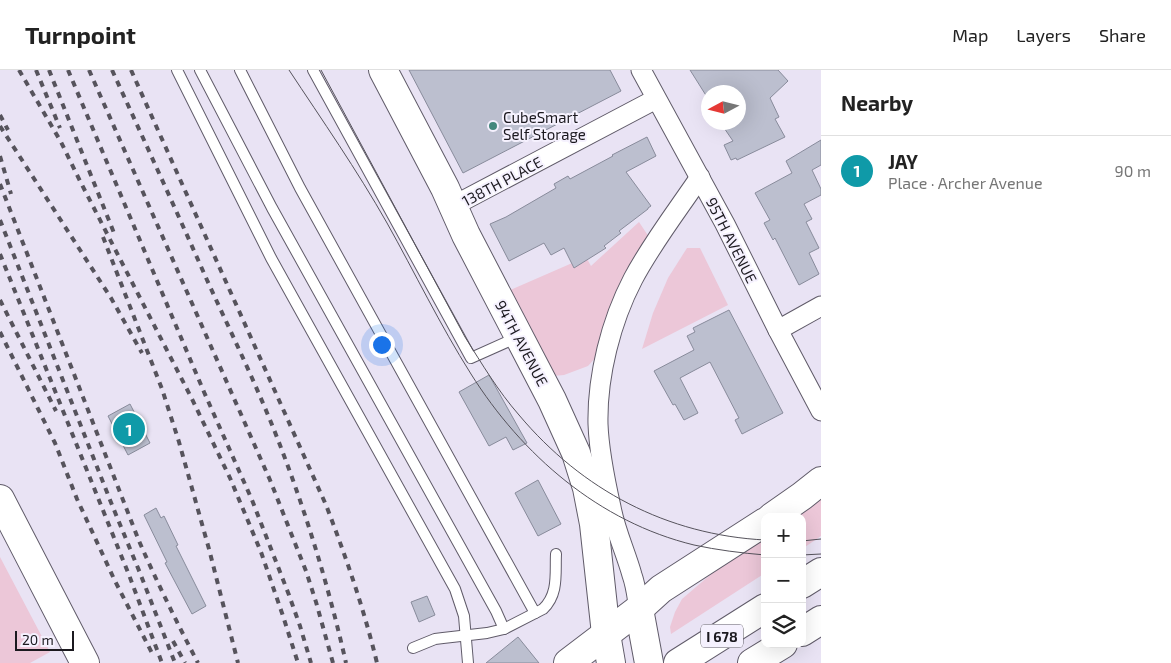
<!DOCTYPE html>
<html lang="en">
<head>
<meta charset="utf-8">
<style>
	:root { --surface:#fff; --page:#f2f2f2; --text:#222; --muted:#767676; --line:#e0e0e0; --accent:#7c3aed }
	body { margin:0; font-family:"Exo 2",sans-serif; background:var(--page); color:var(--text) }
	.controls { position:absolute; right:15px; bottom:15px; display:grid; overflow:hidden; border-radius:10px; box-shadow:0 5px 20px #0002 }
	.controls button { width:45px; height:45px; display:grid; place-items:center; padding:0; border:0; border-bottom:1px solid var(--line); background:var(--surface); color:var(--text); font:25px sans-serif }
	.compass { position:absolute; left:701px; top:15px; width:45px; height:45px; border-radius:50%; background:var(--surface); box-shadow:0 5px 20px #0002; rotate:263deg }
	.scale { position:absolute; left:15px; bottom:12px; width:59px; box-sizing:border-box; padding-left:5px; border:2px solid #1b191f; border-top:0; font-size:14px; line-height:18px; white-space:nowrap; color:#1b191f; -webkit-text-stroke:4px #f5f1fe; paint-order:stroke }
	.you { position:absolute; left:381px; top:274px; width:18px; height:18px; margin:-12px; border:4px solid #fff; border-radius:50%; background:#1a73e8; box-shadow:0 0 0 8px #1a73e833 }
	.badge { display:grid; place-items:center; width:32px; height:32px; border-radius:50%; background:var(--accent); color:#fff; font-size:16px; font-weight:700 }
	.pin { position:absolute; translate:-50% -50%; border:2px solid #fff; box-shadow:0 1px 5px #0006 }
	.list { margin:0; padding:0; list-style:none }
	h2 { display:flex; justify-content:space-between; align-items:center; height:65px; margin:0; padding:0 20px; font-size:21px }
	h2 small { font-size:16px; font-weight:400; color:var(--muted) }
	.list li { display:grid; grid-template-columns:32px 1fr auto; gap:15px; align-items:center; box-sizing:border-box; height:70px; padding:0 20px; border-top:1px solid var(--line) }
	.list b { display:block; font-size:19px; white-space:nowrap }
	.list p { margin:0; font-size:16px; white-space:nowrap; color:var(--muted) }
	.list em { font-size:16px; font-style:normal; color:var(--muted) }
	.icon { flex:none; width:28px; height:28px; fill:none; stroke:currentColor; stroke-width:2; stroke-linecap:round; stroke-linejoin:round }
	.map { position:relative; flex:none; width:821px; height:593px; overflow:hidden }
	header { display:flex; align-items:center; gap:30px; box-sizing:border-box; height:70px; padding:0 25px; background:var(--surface); border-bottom:1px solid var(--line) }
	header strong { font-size:24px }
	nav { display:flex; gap:28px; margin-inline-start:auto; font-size:18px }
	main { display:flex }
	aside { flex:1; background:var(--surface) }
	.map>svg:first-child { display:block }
</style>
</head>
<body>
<header>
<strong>Turnpoint</strong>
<nav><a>Map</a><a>Layers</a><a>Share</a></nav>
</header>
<main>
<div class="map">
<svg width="821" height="593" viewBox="0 0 821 593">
	<rect width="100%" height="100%" fill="#e9e3f4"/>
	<!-- green -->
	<g fill="#ecc7d8">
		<polygon points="639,152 649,167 597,286 588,296 564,305 553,306 508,221 586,187 591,196"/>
		<polygon points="687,178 700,178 728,235 642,279 653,243 668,208"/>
		<polygon points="821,428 821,466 802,479 802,447 793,447"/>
		<polygon points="765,465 765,503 671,564 670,557 675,542 682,529 724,493"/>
		<polygon points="0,487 50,582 30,593 0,593"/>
	</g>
	<!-- building -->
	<g fill="#bcbfcf" stroke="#888b9b">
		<polygon points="409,0 610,0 621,21 463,103"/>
		<polygon points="690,0 778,0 788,11 770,28 779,47 775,49 785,67 737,90 736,88 731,90 724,75 733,71 720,52 738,52 738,22 708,22 708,26 707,27"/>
		<polygon points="647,67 656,86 626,102 651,136 648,138 648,139 619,161 621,163 604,176 606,178 574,198 564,178 551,185 544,173 509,191 490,154 506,147 556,118 554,114 568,106 570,109 613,86 612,85"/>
		<polygon points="821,70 821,95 812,100 821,119 821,125 804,134 812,149 806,152 819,178 809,183 819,204 799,215 775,168 773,170 764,153 770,150 755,123 792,103 786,91"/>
		<polygon points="729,240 783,343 742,364 735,350 739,348 710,292 680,308 698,343 684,350 675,334 673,335 654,301 694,280 687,266 695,262 693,258"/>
		<polygon points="489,305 527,373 513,380 506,367 489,376 459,322"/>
		<polygon points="130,334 150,373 128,385 108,346"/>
		<polygon points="538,410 561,454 538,466 515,423"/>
		<polygon points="156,438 161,448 164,446 178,475 176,476 206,536 192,544 165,493 167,492 144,445"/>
		<polygon points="427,526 435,545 419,552 411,532"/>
		<polygon points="518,567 539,593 486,593"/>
	</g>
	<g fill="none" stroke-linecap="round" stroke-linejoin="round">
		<!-- lane casing -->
		<g stroke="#605b69" stroke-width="12">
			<g id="lane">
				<polyline points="177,0 271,188 455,519 464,546 468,593"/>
				<polyline points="200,0 272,138 496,541 504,559"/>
				<polyline points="240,0 300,118 535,543"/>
				<polyline points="313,0 471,288 518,267"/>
				<path d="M 413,578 L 435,569 L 443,568 L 487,563 L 504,559 L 543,539 C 559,524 555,503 556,484"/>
			</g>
		</g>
		<!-- street casing -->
		<g stroke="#605b69" stroke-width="21">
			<g id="street">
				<polyline points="641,0 725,154 778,260 821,341"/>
				<polyline points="453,136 656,29"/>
				<polyline points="778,260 821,236"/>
				<path d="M 639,539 C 637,528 636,516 632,505 C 626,483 615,460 611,437 C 605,410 599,382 598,354 C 597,306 611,251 633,209 C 652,173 677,141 700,107"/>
			</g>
		</g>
		<!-- secondary casing -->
		<g stroke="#605b69" stroke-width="30">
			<g id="secondary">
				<polyline points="383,0 445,118 466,165 552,330 576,383 587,418 594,454 606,564"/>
				<polyline points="0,429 85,593"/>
			</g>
		</g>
		<!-- primary casing -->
		<g stroke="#605b69" stroke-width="30">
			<g id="primary">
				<polyline points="772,447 802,426 821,411"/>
				<polyline points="639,539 649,593"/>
				<polyline points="606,564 611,593"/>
				<polyline points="568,593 639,539 661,519 765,452"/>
			</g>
		</g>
		<!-- highway casing -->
		<g stroke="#605b69" stroke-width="30">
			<g id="highway">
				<polyline points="802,514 821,502"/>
				<polyline points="802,562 821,550"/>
				<polyline points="678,593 765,538"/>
				<polyline points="752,593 783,574"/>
			</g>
		</g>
		<!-- lane -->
		<use href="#lane" stroke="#fff" stroke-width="10"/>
		<!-- street -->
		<use href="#street" stroke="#fff" stroke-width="19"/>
		<!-- secondary -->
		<use href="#secondary" stroke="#fff" stroke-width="28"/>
		<!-- primary -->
		<use href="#primary" stroke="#fff" stroke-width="28"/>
		<!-- highway -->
		<use href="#highway" stroke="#fff" stroke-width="28"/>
		<!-- tram -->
		<g stroke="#56535c" stroke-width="1">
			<path d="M 289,0 C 322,50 357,100 387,153 C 415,203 440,255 471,304 C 522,385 599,452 694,475 C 717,480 741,483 765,485"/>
			<path d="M 321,0 L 465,267 C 482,294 498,321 519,345 C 582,420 667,465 765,470"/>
			<polyline points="802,471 821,469"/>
			<polyline points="802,485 821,484"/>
		</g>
		<!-- rail -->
		<g stroke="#56535c" stroke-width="4" stroke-dasharray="6 6" stroke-linecap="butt">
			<polyline points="19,0 61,72 80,111 192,329 230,408 261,482 283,546 298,593"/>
			<polyline points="36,0 60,58"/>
			<polyline points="49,0 114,163"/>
			<polyline points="68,0 204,322 252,430 289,525 300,556 311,593"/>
			<polyline points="89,0 270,410 306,501 316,532 333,593"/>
			<path d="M 112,0 C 144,70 176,140 207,210 C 233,267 261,324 283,383 C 309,452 330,522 346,593"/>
			<path d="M 131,0 L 326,435 C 346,487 364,539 377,593"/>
			<polyline points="0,45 8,60"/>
			<polyline points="0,56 111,228 142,283"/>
			<polyline points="0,86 11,124"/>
			<path d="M 0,114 L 139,471 C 157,512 177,553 198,593"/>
			<polyline points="0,150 112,435 140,503 175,593"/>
			<polyline points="103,167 162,319 179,372 209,479 238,593"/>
			<polyline points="0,184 129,505 162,593"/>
			<polyline points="0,230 56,341"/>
			<polyline points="0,262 55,373 77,429 115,511 153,585"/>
			<polyline points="173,571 185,593"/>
		</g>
	</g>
	<!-- markers -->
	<circle fill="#44887d" stroke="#f5f1fe" stroke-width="2" cx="493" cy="56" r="5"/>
	<g text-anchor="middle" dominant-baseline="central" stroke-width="4" stroke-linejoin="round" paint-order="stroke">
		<!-- shield labels -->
		<rect fill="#f5f1fe" stroke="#5c5a62" stroke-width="1" x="701" y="554.5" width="42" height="23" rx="4"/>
		<g font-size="14" font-weight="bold" fill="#1b191f">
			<text x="722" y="566">I 678</text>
		</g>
		<!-- poi labels -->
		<g font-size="15" fill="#1b191f" stroke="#f5f1fe" text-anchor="start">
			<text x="503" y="47">CubeSmart<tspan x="503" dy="17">Self Storage</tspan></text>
		</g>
		<!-- street labels -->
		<g font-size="15" fill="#1b191f" stroke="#f5f1fe">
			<text transform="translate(502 111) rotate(-28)">138TH PLACE</text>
			<text transform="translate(732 170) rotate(63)">95TH AVENUE</text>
			<text transform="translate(522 273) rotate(62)">94TH AVENUE</text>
		</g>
	</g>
</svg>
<div class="controls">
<button>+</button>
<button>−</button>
<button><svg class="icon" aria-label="layers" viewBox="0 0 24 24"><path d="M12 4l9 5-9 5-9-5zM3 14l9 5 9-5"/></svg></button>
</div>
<svg class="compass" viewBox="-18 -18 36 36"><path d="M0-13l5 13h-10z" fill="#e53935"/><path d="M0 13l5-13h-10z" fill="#767676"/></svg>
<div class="scale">20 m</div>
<div class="you"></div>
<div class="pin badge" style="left:129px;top:359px;background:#0f9aa8">1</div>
</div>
<aside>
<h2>Nearby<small></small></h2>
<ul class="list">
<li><span class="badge" style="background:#0f9aa8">1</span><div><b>JAY</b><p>Place · Archer Avenue</p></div><em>90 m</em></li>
</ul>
</aside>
</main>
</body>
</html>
